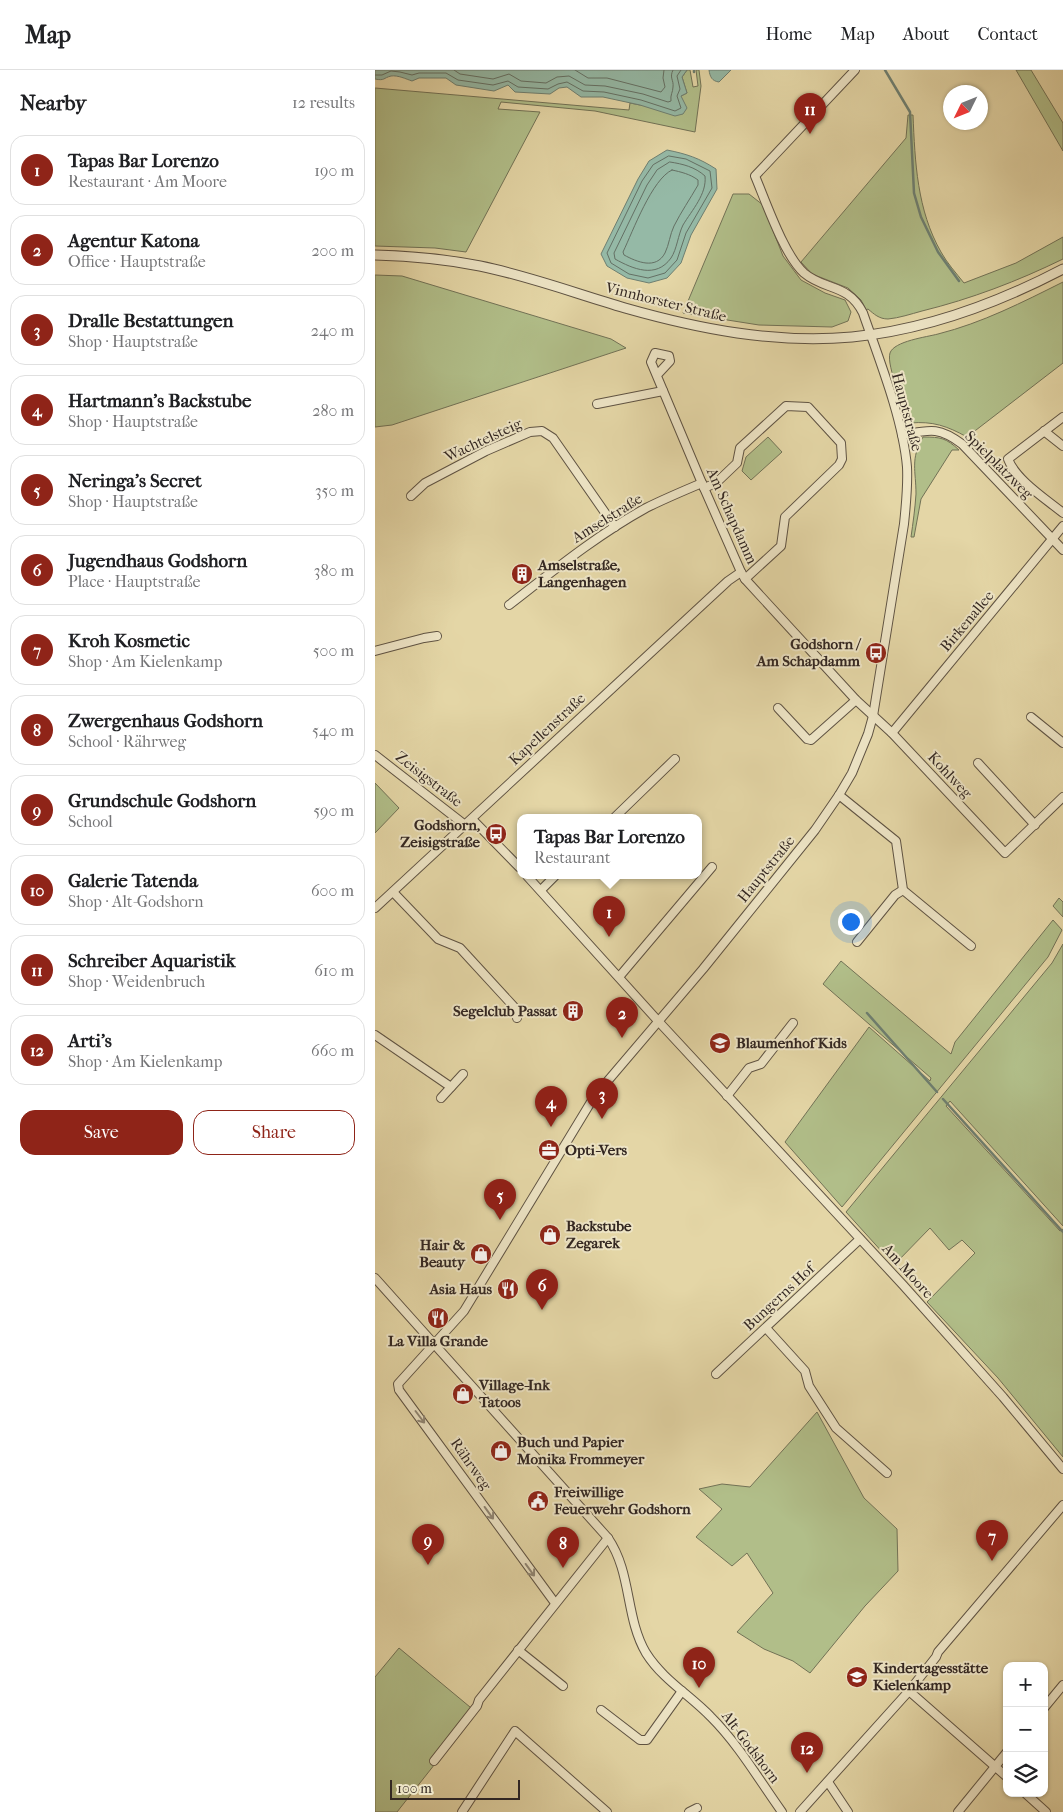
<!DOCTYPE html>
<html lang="en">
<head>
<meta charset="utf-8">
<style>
	:root { --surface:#fff; --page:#f2f2f2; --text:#202124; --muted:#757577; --line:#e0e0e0; --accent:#8f2418 }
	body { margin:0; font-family:"IM FELL French Canon",serif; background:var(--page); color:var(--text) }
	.controls { position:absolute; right:15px; bottom:15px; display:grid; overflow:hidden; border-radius:10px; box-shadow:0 1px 4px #0004 }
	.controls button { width:45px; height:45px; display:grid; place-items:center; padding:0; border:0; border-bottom:1px solid var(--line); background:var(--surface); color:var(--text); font:25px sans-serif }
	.compass { position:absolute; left:568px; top:15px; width:45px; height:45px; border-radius:50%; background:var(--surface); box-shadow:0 1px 4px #0004; rotate:227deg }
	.scale { position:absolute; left:15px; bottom:12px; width:130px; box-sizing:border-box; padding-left:5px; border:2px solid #332722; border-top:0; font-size:14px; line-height:18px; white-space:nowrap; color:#332722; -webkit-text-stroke:4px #ede4c5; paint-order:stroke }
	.you { position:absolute; left:475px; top:851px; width:18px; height:18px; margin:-12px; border:4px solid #fff; border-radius:50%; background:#1a73e8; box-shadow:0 0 0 8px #1a73e833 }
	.badge { display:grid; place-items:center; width:32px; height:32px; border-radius:50%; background:var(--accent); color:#fff; font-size:16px; font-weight:700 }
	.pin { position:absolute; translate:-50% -41px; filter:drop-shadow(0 1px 2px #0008) }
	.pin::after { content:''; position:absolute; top:26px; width:18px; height:15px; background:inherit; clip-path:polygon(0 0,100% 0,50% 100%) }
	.popup { position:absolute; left:142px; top:744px; width:185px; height:65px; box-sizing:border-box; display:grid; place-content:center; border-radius:10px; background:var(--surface); filter:drop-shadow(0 1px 4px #0005); font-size:16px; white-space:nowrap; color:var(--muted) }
	.popup b { font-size:19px; color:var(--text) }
	.popup::after { content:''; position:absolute; left:50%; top:100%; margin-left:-10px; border:10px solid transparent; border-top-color:var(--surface) }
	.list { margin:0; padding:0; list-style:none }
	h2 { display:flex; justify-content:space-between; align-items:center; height:65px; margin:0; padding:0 20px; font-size:21px }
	h2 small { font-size:16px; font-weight:400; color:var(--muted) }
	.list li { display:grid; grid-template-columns:32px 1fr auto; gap:15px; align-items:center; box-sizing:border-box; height:70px; margin:0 10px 10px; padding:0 10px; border:1px solid var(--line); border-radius:15px }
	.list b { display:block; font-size:19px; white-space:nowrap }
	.list p { margin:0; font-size:16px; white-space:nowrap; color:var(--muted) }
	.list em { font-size:16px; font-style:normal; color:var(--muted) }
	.actions { display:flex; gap:10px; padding:15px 20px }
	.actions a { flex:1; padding:11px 0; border:1px solid var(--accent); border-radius:15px; text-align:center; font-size:18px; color:var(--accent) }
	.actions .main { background:var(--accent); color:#fff }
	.icon { flex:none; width:28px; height:28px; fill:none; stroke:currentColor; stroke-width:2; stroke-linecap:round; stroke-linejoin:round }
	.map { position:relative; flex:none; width:688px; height:1742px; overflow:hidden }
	header { display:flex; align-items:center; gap:30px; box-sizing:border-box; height:70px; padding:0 25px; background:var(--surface); border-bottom:1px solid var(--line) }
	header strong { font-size:24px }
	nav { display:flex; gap:28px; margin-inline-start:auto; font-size:18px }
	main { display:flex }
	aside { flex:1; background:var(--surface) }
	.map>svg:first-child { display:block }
</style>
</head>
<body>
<header>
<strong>Map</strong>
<nav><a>Home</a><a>Map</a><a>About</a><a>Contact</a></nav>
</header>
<main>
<aside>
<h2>Nearby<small>12 results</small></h2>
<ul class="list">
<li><span class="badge">1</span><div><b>Tapas Bar Lorenzo</b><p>Restaurant · Am Moore</p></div><em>190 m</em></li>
<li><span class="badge">2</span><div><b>Agentur Katona</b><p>Office · Hauptstraße</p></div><em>200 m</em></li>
<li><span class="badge">3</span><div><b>Dralle Bestattungen</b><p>Shop · Hauptstraße</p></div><em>240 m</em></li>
<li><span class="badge">4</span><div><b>Hartmann's Backstube</b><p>Shop · Hauptstraße</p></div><em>280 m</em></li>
<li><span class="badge">5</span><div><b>Neringa's Secret</b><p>Shop · Hauptstraße</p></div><em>350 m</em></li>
<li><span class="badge">6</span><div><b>Jugendhaus Godshorn</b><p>Place · Hauptstraße</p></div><em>380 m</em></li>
<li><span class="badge">7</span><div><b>Kroh Kosmetic</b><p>Shop · Am Kielenkamp</p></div><em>500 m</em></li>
<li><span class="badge">8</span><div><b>Zwergenhaus Godshorn</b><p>School · Rährweg</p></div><em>540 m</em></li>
<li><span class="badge">9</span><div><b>Grundschule Godshorn</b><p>School</p></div><em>590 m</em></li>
<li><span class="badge">10</span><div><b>Galerie Tatenda</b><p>Shop · Alt-Godshorn</p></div><em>600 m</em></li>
<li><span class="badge">11</span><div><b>Schreiber Aquaristik</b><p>Shop · Weidenbruch</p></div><em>610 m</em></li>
<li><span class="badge">12</span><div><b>Arti’s</b><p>Shop · Am Kielenkamp</p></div><em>660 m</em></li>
</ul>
<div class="actions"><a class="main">Save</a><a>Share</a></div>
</aside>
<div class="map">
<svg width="688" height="1742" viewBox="0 0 688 1742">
	<rect width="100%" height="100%" fill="#e4d6a6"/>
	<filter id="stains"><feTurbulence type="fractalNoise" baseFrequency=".004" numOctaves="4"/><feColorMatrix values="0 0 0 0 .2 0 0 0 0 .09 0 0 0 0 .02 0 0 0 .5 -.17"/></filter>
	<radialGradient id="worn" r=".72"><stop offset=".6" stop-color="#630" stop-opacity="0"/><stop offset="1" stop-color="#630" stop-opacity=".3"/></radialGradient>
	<!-- green -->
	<g fill="#b1be89" stroke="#727256">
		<polygon points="312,0 315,0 318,17 323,16 321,0 324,0 326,16 320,62 220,41 126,32 123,39 165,42 91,182 60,178 0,176 0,18 254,40 255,33 265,35 306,26 312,23 307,7"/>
		<polygon points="641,0 656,0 688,53 688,81"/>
		<path d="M 533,45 L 538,45 C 540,92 542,140 566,182 C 572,193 581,203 589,213 L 641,193 L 688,167 L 688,189 C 643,211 596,229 547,241 C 536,244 524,248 513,249 C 504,249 499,244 493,239 L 491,240 L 486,230 L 473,218 L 437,204 L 426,192 L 531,68 Z"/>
		<polygon points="358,124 374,124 388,135 408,186 426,210 450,223 470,230 476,242 473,251 457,257 384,255 308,243"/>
		<polygon points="0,205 27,206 236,269 251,278 17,355 0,357"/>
		<path d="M 688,212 L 688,293 L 592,367 C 572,356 558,351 535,353 C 530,338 511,296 515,283 C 519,271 552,267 563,264 C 607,253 648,232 688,212 Z"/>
		<polygon points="393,367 407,382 376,410 367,401 371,387"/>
		<path d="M 548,367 C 566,367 571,368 584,380 L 577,380 L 546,429 L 539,467 L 536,467 C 538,453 540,439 541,424 C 541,401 535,389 548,367 Z"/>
		<polygon points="0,713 24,738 0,763"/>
		<polygon points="684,828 688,832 688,847 678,836"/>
		<polygon points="678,850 687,860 673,887 467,1137 410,1072 494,957 555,1011 556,1008 448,914 466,891 576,984 580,972"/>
		<polygon points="688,874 688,1156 575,1031 571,1036 685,1161 688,1159 688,1387 623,1308 552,1232 600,1183 587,1170 574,1180 555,1158 519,1195 471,1142 677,893"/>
		<polygon points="442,1342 489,1428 522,1459 523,1501 490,1536 435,1603 418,1591 389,1579 362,1562 398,1523 372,1483 357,1496 321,1467 347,1439 324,1419 347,1414 375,1417"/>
		<polygon points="24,1578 101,1642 22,1742 0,1742 0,1607"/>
	</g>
	<!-- water -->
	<g fill="#95b9a6" stroke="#6e7f71">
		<path d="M 0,0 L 312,0 L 307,7 L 312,23 L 306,26 L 312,38 L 308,44 L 300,46 L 265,35 L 228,27 L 206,27 L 192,17 L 184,18 L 175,24 L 140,22 L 133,15 L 119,21 L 81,15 L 71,8 L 44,8 L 37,11 C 31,9 23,5 16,6 C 8,8 10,11 0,9 Z"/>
		<path d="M 334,0 L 356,0 L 344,12 C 337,11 335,7 334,0 Z"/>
		<path d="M 292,80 C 312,84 324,88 341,99 L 342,119 L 316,165 L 306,193 L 292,208 L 274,213 L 252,208 L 232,196 L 226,184 L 263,109 L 274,91 Z"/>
	</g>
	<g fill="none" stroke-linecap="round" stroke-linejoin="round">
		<!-- shore -->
		<g stroke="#647064" stroke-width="1">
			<path d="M 79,0 L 85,4 L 118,9 L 134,4 L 146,11 L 171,13 L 182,7 L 194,6 L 210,15 L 230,16 L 268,24 L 293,32 L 296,31 C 295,25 298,22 298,17 C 299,10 294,8 298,0"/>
			<polyline points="200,0 213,8 232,8 286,22 290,17 288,8 289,0"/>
			<polyline points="0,5 7,5 16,1 25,2 37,5 44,3 71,3 83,10 118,15 133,11 143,17 173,19 183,14 192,12 208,21 229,22 266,30 300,41 306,38 302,26 305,19 302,6 306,0"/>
			<polygon points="294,86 311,89 335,101 337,118 311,163 302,190 290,203 273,208 254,204 236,193 232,183 267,111 278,95"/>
			<path d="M 295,92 C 308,94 320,97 330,106 C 332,124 317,140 308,155 C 303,165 302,179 296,188 C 281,209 258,199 240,189 L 239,183 L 272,115 L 282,100 Z"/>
			<path d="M 297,100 C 306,102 315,104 323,110 L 323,115 C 315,129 306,142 299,156 C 295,164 294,175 290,183 C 281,200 262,192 249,185 L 248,182 C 258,161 277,109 297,100 Z"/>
		</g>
		<!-- stream -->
		<g stroke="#6e7f71" stroke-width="2.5">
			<polyline points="319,0 319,2"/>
			<polyline points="510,0 535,42 539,123 546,147 563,182 584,211"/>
			<polyline points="492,943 562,1022"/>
			<polyline points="568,1029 688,1162"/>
		</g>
		<!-- minor casing -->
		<g stroke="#5f5343" stroke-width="10">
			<g id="minor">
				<polyline points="282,305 295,291 294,286 280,283 276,292 329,418 366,502 370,509 481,630 517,663 630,783 688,727"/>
				<polyline points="222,334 288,321"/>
				<path d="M 688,347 L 633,389 C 641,410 671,429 688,443"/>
				<polyline points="669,361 688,376"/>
				<path d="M 527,365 C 554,360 563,356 587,374 L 688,480"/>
				<polyline points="329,418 341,413 362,393 365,378 411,336 433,337 466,373 467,389 464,395 410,447 406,476 370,509"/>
				<polyline points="36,426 50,413 111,381 155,362 167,361 178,368 240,457"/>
				<path d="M 134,535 C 178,501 222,465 271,438 C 289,429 308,421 327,413"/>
				<polyline points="0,581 49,568 62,566"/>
				<polyline points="403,638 432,669 436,670 481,630"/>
				<polyline points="656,647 688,673"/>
				<polyline points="517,663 688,456"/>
				<polyline points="0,685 90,755"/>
				<polyline points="603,693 660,755"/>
				<polyline points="464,725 521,771 528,820 596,876"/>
				<polyline points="239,748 300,689"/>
				<polyline points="97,749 145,798"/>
				<polyline points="152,806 284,952 528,1215 628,1327 688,1399"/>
				<polyline points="166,820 180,806"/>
				<polyline points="18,822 63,869 85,878 141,939 142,948"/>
				<polyline points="0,838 353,511 366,502"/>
				<polyline points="482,872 520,825 528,820"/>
				<polyline points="244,907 337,797"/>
				<polyline points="0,965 76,1017"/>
				<polyline points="352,1026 374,998 386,994 418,953"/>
				<polyline points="66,1028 88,1004"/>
				<path d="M 0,1208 L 233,1468 C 257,1503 250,1547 271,1583 C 288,1610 315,1625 336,1647 C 364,1675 384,1710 407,1742"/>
				<polyline points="391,1258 430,1301 434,1316 461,1358 512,1403"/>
				<polyline points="341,1304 485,1169"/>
				<path d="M 180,1533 L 24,1320 L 23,1314 L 89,1241 L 219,1027 L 328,899 L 440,760 L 464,725 L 477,703 L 493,664 L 498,646 L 529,454 C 531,435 533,416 532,397 C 528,349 504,289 488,243 C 473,213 450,221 429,203 C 409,185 391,132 380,106 L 480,0"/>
				<polyline points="143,1580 188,1616"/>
				<polyline points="534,1621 632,1707"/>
				<polyline points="669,1638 688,1615"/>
				<polyline points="226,1640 265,1670 272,1670 307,1621"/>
				<polyline points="59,1691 102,1636 104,1630 233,1468"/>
				<polyline points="453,1712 473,1742"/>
				<polyline points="650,1723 671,1742"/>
				<polyline points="87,1742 140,1661 232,1742"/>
				<polyline points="314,1742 322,1738"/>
				<polyline points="425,1742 534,1621 561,1587 563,1582 688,1435"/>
				<polyline points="583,1742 632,1682"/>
			</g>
		</g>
		<!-- tertiary casing -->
		<g stroke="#5f5343" stroke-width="11">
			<path id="tertiary" d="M 0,185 C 35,186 70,189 105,196 C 154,206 202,224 250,238 C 324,259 400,274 477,267 C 550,260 623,233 688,199"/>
		</g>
		<!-- minor -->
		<use href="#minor" stroke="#ede4c5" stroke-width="8"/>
		<!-- tertiary -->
		<use href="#tertiary" stroke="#ede4c5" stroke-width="9"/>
	</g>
	<!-- one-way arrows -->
	<defs><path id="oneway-shaft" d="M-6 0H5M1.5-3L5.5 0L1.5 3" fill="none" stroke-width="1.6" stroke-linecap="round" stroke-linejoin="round" transform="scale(1.25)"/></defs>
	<g stroke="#908674">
		<use href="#oneway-shaft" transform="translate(45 1347) rotate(53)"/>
		<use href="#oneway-shaft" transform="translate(114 1443) rotate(54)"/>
		<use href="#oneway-shaft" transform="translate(155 1500) rotate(54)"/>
	</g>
	<!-- icons -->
	<defs>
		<g id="building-disc" transform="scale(1.125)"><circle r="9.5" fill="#8f2418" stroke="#ede4c5"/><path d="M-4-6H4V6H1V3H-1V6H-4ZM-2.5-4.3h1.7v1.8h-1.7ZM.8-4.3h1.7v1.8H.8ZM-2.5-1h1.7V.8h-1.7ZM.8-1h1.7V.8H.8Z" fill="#fff"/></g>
		<g id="bus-disc" transform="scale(1.125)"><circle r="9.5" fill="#8f2418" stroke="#ede4c5"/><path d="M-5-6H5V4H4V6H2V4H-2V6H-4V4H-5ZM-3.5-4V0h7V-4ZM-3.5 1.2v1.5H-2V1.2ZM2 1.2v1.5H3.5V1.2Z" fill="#fff"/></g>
		<g id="school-disc" transform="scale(1.125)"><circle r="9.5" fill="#8f2418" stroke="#ede4c5"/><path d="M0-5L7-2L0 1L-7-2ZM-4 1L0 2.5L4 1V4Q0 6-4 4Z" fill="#fff"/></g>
		<g id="office-disc" transform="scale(1.125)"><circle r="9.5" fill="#8f2418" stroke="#ede4c5"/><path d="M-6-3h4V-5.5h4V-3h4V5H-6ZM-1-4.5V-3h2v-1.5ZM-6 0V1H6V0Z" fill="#fff"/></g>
		<g id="shop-disc" transform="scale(1.125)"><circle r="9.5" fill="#8f2418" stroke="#ede4c5"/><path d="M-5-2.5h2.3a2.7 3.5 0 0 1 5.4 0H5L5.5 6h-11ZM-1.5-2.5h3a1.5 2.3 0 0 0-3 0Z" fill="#fff"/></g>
		<g id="restaurant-disc" transform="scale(1.125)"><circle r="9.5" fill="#8f2418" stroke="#ede4c5"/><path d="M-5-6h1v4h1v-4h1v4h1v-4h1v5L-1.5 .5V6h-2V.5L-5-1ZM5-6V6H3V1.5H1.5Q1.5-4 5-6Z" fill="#fff"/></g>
		<g id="civic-disc" transform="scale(1.125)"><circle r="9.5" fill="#8f2418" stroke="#ede4c5"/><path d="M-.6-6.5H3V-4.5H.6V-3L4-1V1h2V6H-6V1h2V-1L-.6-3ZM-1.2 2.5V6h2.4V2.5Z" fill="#fff"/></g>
	</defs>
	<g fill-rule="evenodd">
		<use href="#building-disc" x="147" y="504"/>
		<use href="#bus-disc" x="501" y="583"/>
		<use href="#bus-disc" x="121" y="764"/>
		<use href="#building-disc" x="198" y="941"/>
		<use href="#school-disc" x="345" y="973"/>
		<use href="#office-disc" x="174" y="1080"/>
		<use href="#shop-disc" x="175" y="1165"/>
		<use href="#shop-disc" x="106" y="1184"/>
		<use href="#restaurant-disc" x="133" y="1219"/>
		<use href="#restaurant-disc" x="63" y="1248"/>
		<use href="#shop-disc" x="88" y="1324"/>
		<use href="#shop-disc" x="126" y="1381"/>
		<use href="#civic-disc" x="163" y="1431"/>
		<use href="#school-disc" x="482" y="1607"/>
	</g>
	<g text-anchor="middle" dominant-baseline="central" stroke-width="4" stroke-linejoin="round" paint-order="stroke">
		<!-- street labels -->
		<g font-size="15" fill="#332722" stroke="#ede4c5">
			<text transform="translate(291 232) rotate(14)">Vinnhorster Straße</text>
			<text transform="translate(532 342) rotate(75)">Hauptstraße</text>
			<text transform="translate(108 370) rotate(-25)">Wachtelsteig</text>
			<text transform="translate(624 395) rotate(45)">Spielplatzweg</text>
			<text transform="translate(357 446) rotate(66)">Am Schapdamm</text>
			<text transform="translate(232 448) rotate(-32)">Amselstraße</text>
			<text transform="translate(592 551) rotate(-50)">Birkenallee</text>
			<text transform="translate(172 659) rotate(-43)">Kapellenstraße</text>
			<text transform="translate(575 705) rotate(47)">Kohlweg</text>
			<text transform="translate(54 709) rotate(38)">Zeisigstraße</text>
			<text transform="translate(391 799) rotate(-51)">Hauptstraße</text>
			<text transform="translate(533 1201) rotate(48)">Am Moore</text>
			<text transform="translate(404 1227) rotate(-43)">Bungerns Hof</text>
			<text transform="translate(96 1394) rotate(55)">Rährweg</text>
			<text transform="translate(376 1677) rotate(53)">Alt-Godshorn</text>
		</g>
		<!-- poi labels -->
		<g font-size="15" font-weight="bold" fill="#332722" stroke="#ede4c5" text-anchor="start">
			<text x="163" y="495">Amselstraße,<tspan x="163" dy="17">Langenhagen</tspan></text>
			<text x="485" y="574" text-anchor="end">Godshorn /<tspan x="485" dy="17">Am Schapdamm</tspan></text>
			<text x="105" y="755" text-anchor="end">Godshorn,<tspan x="105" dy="17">Zeisigstraße</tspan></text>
			<text x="182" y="941" text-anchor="end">Segelclub Passat</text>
			<text x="361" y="973">Blaumenhof Kids</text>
			<text x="190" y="1080">Opti-Vers</text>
			<text x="191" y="1156">Backstube<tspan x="191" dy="17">Zegarek</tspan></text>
			<text x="90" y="1175" text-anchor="end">Hair &amp;<tspan x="90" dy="17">Beauty</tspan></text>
			<text x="117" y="1219" text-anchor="end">Asia Haus</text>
			<text x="63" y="1271" text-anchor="middle">La Villa Grande</text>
			<text x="104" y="1315">Village-Ink<tspan x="104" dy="17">Tatoos</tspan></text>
			<text x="142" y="1372">Buch und Papier<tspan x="142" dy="17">Monika Frommeyer</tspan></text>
			<text x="179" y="1422">Freiwillige<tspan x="179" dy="17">Feuerwehr Godshorn</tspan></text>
			<text x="498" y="1598">Kindertagesstätte<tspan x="498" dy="17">Kielenkamp</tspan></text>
		</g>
	</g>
	<rect width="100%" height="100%" filter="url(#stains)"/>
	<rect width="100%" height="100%" fill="url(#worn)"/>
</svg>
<div class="controls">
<button>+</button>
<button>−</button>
<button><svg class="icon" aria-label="layers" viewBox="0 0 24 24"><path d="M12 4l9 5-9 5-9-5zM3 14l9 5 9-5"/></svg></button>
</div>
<svg class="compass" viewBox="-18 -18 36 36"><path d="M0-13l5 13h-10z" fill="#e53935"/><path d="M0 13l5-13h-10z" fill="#757577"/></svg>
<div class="scale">100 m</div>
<div class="you"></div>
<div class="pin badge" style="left:234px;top:867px">1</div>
<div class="popup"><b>Tapas Bar Lorenzo</b>Restaurant</div>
<div class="pin badge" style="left:247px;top:968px">2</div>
<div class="pin badge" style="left:227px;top:1049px">3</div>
<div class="pin badge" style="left:176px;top:1057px">4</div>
<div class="pin badge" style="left:125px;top:1150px">5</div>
<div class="pin badge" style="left:167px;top:1240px">6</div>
<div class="pin badge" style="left:617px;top:1491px">7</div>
<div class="pin badge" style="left:188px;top:1498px">8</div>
<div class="pin badge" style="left:53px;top:1495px">9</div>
<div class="pin badge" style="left:324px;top:1618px">10</div>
<div class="pin badge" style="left:435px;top:64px">11</div>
<div class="pin badge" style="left:432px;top:1703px">12</div>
</div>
</main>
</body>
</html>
